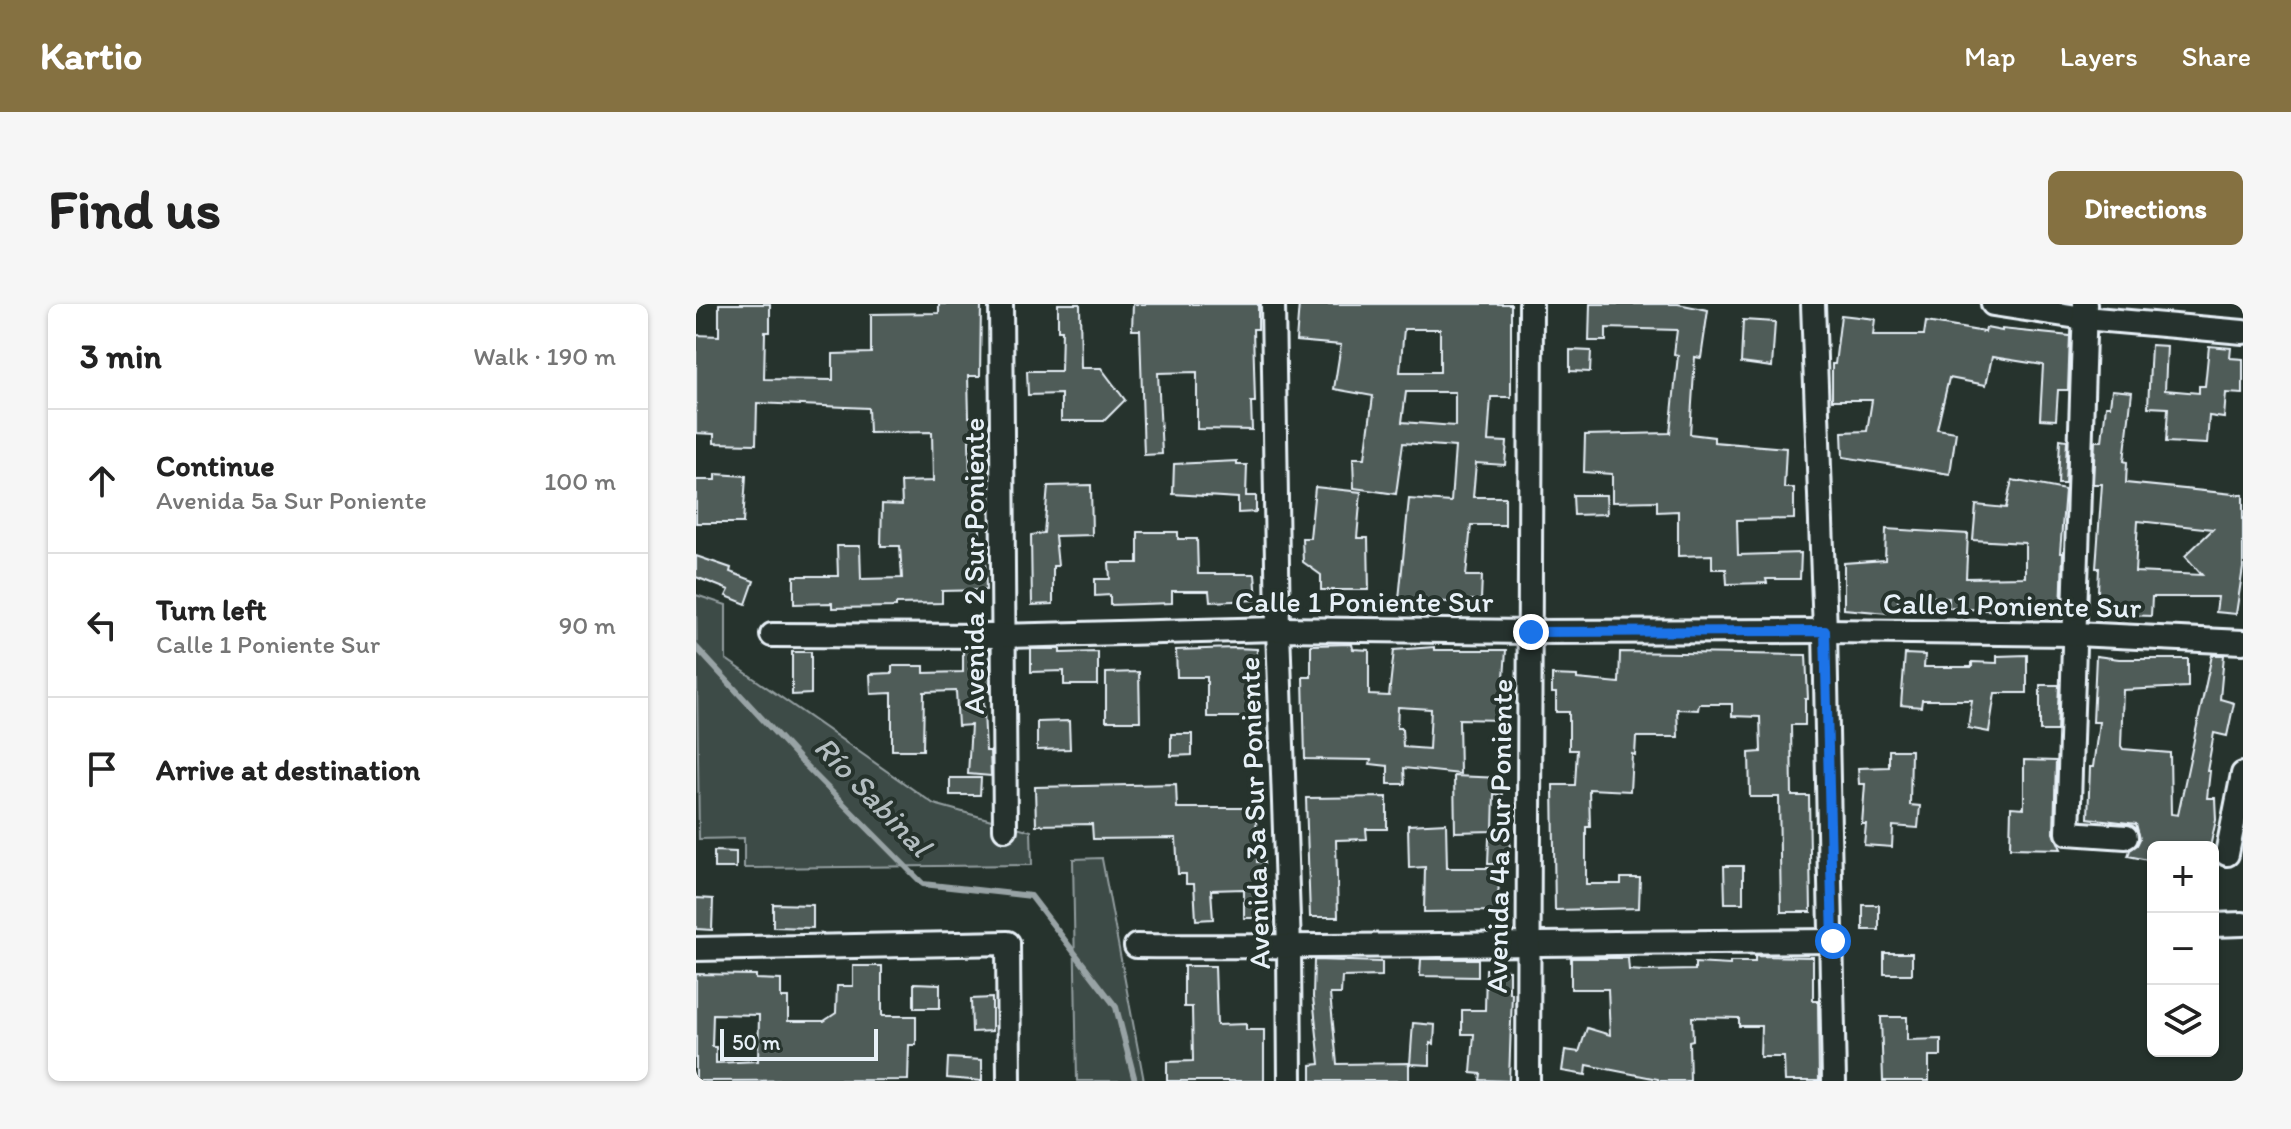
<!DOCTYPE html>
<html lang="en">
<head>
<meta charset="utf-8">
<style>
	:root { --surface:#fff; --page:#f6f6f6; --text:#222; --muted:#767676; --line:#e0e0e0; --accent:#857141 }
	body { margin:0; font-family:Itim,sans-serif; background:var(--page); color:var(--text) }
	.controls { position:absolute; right:24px; bottom:24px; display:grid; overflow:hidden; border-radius:12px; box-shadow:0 2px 6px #0004 }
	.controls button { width:72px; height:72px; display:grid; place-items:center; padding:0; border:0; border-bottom:2px solid var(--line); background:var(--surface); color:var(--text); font:40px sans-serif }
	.scale { position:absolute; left:24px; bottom:20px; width:158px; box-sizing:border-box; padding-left:8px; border:4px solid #e8f1f8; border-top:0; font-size:22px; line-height:28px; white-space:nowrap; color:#e8f1f8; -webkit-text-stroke:6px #26332d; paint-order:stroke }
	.stop { position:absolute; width:24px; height:24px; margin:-18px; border:6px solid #1a73e8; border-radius:50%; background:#fff }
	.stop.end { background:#1a73e8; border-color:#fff; box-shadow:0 2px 8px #0008 }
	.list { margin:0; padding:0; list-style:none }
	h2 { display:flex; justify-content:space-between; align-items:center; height:104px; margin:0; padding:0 32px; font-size:34px }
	h2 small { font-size:26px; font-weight:400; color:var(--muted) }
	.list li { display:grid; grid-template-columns:52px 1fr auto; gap:24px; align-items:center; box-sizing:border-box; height:144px; padding:0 32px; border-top:2px solid var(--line) }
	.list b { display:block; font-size:30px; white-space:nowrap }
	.list p { margin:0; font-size:26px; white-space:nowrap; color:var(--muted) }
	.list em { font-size:26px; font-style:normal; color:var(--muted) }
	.icon { flex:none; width:44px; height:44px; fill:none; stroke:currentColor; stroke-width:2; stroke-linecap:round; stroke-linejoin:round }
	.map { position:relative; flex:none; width:1547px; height:777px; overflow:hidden; border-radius:12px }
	header { display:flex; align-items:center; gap:48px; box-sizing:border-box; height:112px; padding:0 40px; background:var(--accent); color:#fff }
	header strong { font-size:38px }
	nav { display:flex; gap:44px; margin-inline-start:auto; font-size:28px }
	.intro { display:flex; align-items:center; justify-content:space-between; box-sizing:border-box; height:192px; padding:0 48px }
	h1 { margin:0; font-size:56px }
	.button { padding:20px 36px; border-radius:12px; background:var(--accent); color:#fff; font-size:28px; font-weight:700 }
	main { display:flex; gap:48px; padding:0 48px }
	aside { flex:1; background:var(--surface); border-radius:12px; box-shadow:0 2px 6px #0004 }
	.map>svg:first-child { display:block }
</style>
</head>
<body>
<header>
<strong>Kartio</strong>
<nav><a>Map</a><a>Layers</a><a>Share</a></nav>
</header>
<div class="intro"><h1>Find us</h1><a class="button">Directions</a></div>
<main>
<aside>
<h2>3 min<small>Walk · 190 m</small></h2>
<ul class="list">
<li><svg class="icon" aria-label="ahead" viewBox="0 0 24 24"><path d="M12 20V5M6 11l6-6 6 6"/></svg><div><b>Continue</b><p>Avenida 5a Sur Poniente</p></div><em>100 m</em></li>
<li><svg class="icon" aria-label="left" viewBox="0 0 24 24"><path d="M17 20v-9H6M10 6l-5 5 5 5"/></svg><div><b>Turn left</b><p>Calle 1 Poniente Sur</p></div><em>90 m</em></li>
<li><svg class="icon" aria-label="arrive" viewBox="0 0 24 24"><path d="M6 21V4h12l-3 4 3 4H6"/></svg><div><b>Arrive at destination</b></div></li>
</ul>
</aside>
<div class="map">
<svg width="1547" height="777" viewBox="0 0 1547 777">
	<rect width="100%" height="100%" fill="#26332d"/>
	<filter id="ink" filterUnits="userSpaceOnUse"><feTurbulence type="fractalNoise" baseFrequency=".0125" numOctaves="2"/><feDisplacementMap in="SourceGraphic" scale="16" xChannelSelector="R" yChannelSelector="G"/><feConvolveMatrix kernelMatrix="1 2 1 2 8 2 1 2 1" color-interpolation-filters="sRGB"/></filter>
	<g filter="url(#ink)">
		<!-- green -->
		<g fill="#3e4b47" stroke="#939ea0" stroke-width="2">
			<polygon points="0,291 30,301 30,355 238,500 335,527 336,561 48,564 48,534 3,535"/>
			<polygon points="406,554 406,555 448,777 381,777 377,555"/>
		</g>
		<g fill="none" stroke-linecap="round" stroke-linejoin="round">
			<!-- stream -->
			<polyline stroke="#98a3a5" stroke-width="6" points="0,343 107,459 227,580 335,592 420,703 439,777"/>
		</g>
		<!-- building -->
		<g fill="#505c59" stroke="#e8f1f8" stroke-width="2" fill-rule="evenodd">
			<polygon points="23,0 74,0 74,28 69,28 68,75 137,76 137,50 175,49 175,10 243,9 243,0 285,0 284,72 272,72 273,113 279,113 279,134 273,134 274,177 290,176 291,201 284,201 284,249 289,249 290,286 246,287 246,299 200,300 200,303 136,304 136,299 98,300 98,272 142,272 141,242 164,242 165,275 206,274 204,242 185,242 186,200 206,201 205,178 237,177 236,128 173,129 172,104 61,99 60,140 18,139 18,130 0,129 0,31 23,32"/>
			<polygon points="362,0 384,0 385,64 405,64 429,96 408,117 365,117 365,90 332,91 331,67 365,67 366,26 362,26"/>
			<polygon points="437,0 562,0 562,25 557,25 559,98 555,98 556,126 501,125 501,68 462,69 466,150 448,151 444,26 436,26"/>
			<path d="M 603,0 L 815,0 L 815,93 L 795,93 L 792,137 L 811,138 L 809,161 L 780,159 L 777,193 L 809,193 L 809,221 L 775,221 L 770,272 L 786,272 L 785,296 L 769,296 L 768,299 L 703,295 L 713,195 L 755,198 L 759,143 L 707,139 L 700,190 L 658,184 L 657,154 L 669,154 L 677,92 L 638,85 L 645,41 L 600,37 ZM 708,25 L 744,25 L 744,68 L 704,68 ZM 710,88 L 759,88 L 759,122 L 706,118 Z"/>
			<polygon points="894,0 982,0 1012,6 1005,54 999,53 994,130 1018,133 1018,138 1090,144 1088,184 1098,184 1098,215 1041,216 1042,251 1105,249 1104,275 1070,275 1071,279 1031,280 1030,265 1016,265 1016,251 982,252 982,207 961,208 961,197 916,198 916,170 888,168 889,131 974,129 982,51 978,50 981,26 910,24 910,37 893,37"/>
			<polygon points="1145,11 1179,15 1177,31 1228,31 1230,18 1289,28 1290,24 1306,27 1306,25 1374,32 1372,86 1362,86 1360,116 1344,115 1347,61 1296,53 1290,81 1253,74 1241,125 1260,128 1254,170 1147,153 1146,128 1171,127 1176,96 1136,96 1136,60 1139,60"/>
			<polygon points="1047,16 1079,18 1076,63 1045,59"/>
			<polygon points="1455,41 1471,42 1469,86 1503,89 1503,82 1509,82 1513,42 1535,44 1534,54 1547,55 1547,90 1530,89 1528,114 1513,112 1511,140 1470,138 1472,104 1452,103"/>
			<polygon points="874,46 895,47 894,68 874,67"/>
			<path d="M 1416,86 L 1436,88 L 1428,157 L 1431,158 L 1430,179 L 1547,191 L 1547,264 L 1540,310 L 1520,308 L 1522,293 L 1456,293 L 1455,312 L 1401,310 L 1403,264 L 1400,264 L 1406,180 L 1397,180 L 1399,137 L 1406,137 L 1410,102 L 1414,102 ZM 1442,217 L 1517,225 L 1489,252 L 1506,271 L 1439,268 Z"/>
			<polygon points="1364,135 1371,136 1369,180 1362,180"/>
			<polygon points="541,157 541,161 551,161 550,192 560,192 560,208 542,209 542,194 477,190 478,160"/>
			<polygon points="20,170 50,172 47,219 0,219 0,176 20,176"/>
			<polygon points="1316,176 1369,186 1364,249 1367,249 1365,310 1253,304 1253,294 1215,291 1202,292 1202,310 1148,305 1148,259 1189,256 1190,225 1272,230 1270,274 1329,273 1329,239 1277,236 1280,201 1310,204"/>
			<polygon points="395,181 396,231 359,232 362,262 357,262 357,300 336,301 335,231 348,229 352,182"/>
			<polygon points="619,183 665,188 661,234 672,234 673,286 625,286 625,271 607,258 606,234 614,234"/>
			<polygon points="877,191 910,191 911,210 878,211"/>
			<polygon points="442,228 482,228 482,235 501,235 502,270 559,270 561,296 514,298 513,287 476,287 476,299 414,301 414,291 399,292 399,275 414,275 413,259 442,259"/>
			<polygon points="0,252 35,264 34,268 58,277 50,300 30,292 33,286 0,273"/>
			<path d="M 656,340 L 657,345 L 673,346 L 673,391 L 693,392 L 698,346 L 738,343 L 738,346 L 810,346 L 805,416 L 763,415 L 764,470 L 708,464 L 709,480 L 692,480 L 692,462 L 674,460 L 675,456 L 609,455 L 607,373 L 615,373 L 615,341 ZM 702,403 L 735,405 L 733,445 L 707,443 L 706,424 L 701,424 Z"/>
			<polygon points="539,344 561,345 559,397 562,397 562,413 511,413 511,373 481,373 480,346"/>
			<polygon points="335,345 364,345 364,349 402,348 402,381 368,381 368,367 335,368"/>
			<polygon points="267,346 294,346 294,387 287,387 290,447 294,447 295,472 272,470 275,421 262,422 260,387 228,388 227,446 196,446 196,389 175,390 174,370 196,369 196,362 228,362 228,369 267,368"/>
			<polygon points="96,348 115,348 115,390 96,391"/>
			<polygon points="924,348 1110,351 1112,395 1109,395 1109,421 1095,421 1096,492 1113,492 1115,608 1085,608 1083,493 1054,493 1053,449 1065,448 1064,413 1036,412 1036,400 1003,400 1002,406 981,405 982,433 940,433 939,451 936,450 934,487 893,485 894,523 890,523 890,580 925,580 925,574 944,574 943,604 859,606 857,481 879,481 881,446 873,446 873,408 860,408 860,389 856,389 856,371 881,372 881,375 923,379"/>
			<polygon points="1209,350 1229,351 1228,363 1276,363 1276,358 1301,359 1301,352 1331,351 1331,389 1299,389 1293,428 1272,424 1276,396 1226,396 1225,403 1205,401"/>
			<polygon points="1516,351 1528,351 1524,395 1538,399 1531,432 1518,429 1511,467 1514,467 1511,494 1519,494 1520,516 1514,543 1457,543 1457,557 1432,552 1434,546 1441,541 1444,535 1440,520 1392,514 1394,463 1397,463 1403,418 1397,418 1400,352 1423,355 1492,355 1492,383 1427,386 1425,442 1427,445 1474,449 1475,510 1482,511"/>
			<polygon points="443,368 444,417 410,417 410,369"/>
			<polygon points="1344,381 1363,381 1361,427 1344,427"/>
			<polygon points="373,417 374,445 341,446 341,418"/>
			<polygon points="475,430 496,430 496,451 475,452"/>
			<polygon points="1193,446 1215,446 1214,501 1224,502 1222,524 1197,522 1196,543 1168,541 1170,520 1166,520 1169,480 1163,480 1162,464 1193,463"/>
			<polygon points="1328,456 1360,457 1358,529 1365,545 1314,544 1315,503 1328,504"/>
			<polygon points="758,472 806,474 806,491 798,490 797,527 759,528"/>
			<polygon points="254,474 285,474 284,491 254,491"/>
			<polygon points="480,480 481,504 560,504 561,558 568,558 569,614 548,614 548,585 515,586 517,615 500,616 498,580 490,580 490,570 482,570 480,534 397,535 396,520 340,521 339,483"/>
			<polygon points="691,493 691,525 670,525 671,535 640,536 642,613 614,613 610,494"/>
			<polygon points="750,519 751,564 804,564 801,607 728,608 729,563 713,564 712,521"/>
			<polygon points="793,534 814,535 813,560 792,560"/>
			<polygon points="18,547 40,548 40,564 18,564"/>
			<polygon points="1028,562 1047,562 1047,599 1029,599"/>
			<polygon points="0,594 17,595 16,626 0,625"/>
			<polygon points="77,600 117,601 117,624 77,623"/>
			<rect x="1167" y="601" width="16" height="25"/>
			<rect x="1188" y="649" width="28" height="21"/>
			<polygon points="1059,652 1117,653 1117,697 1122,697 1123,777 1089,777 1088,753 1064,753 1065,722 1043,722 1043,714 996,713 997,736 993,737 994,777 962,777 962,775 891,761 890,771 866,767 869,746 883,748 891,724 914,731 912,685 875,685 875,654 932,654 933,666 948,667 999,666 999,659 1034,661 1034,658 1059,658"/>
			<polygon points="725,655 782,655 782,673 724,672"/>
			<polygon points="618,656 686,658 686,672 646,673 645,690 634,690 641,760 713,759 713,777 615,777 615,761 624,760 617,693"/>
			<path d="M 157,662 L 186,662 L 186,712 L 220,712 L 220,741 L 213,741 L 212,776 L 0,777 L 0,670 L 60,671 L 60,675 L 85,676 L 85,694 L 92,694 L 92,717 L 128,717 L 140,709 L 141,682 L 157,682 ZM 17,710 L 63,711 L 62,757 L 20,759 L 20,743 L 16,743 Z"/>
			<polygon points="488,662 519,662 521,721 550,720 550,726 568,726 568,777 471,777 471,758 497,757 496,703 488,703"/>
			<polygon points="790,665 813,666 813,689 816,689 813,777 784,776 785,770 775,769 778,730 766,730 766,706 789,706"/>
			<polygon points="218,679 244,680 244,704 218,704"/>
			<polygon points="296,694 296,727 276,728 275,695"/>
			<polygon points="1185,713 1211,713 1211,736 1245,735 1245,752 1233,752 1233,777 1187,777"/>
			<polygon points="717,719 739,721 738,740 734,739 734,761 714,760"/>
			<polygon points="252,754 286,756 286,777 251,774"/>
		</g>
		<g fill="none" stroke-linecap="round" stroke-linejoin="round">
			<!-- minor casing -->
			<g stroke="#e8f1f8" stroke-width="28">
				<g id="minor">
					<polyline points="305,0 309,525"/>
					<polyline points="577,0 582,325 593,643 594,777"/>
					<polyline points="1117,0 1129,327 1138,777"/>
					<polyline points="1297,0 1388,14 1547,28"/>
					<polyline points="1389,0 1372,529 1430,533"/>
					<polyline points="76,331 306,332 582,325 835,328 1129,327 1379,330 1547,338"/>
					<polyline points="1531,550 1547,470"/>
					<polyline points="1517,621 1547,620"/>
					<path d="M 440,642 C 673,644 905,638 1137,637"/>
					<polyline points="0,645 312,639 313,777"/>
					<polyline points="832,777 835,0"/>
				</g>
			</g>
			<!-- minor -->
			<use href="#minor" stroke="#26332d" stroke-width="22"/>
		</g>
	</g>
	<g fill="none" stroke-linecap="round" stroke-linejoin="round" filter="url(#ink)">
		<!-- route -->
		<polyline stroke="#1a73e8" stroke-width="10" points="835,328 1129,327 1137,637"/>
	</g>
	<g text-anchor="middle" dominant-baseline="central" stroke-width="8" stroke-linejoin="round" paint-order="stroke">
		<!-- street labels -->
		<g font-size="30" fill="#e8f1f8" stroke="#26332d">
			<text transform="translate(277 262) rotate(-90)">Avenida 2 Sur Poniente</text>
			<text x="668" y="297">Calle 1 Poniente Sur</text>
			<text transform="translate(1316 301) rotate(1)">Calle 1 Poniente Sur</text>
			<text transform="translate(558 509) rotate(-92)">Avenida 3a Sur Poniente</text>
			<text transform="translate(803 532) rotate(-89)">Avenida 4a Sur Poniente</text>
		</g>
		<!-- water labels -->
		<g font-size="32" font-style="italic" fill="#b3bdc0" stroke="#26332d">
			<text transform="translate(177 492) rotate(46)">Río Sabinal</text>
		</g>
	</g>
</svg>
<div class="controls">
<button>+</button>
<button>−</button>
<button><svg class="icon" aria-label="layers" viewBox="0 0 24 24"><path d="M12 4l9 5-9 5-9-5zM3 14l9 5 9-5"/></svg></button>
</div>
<div class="scale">50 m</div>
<div class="stop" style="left:1137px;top:637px"></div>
<div class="stop end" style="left:835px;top:328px"></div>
</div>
</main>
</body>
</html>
